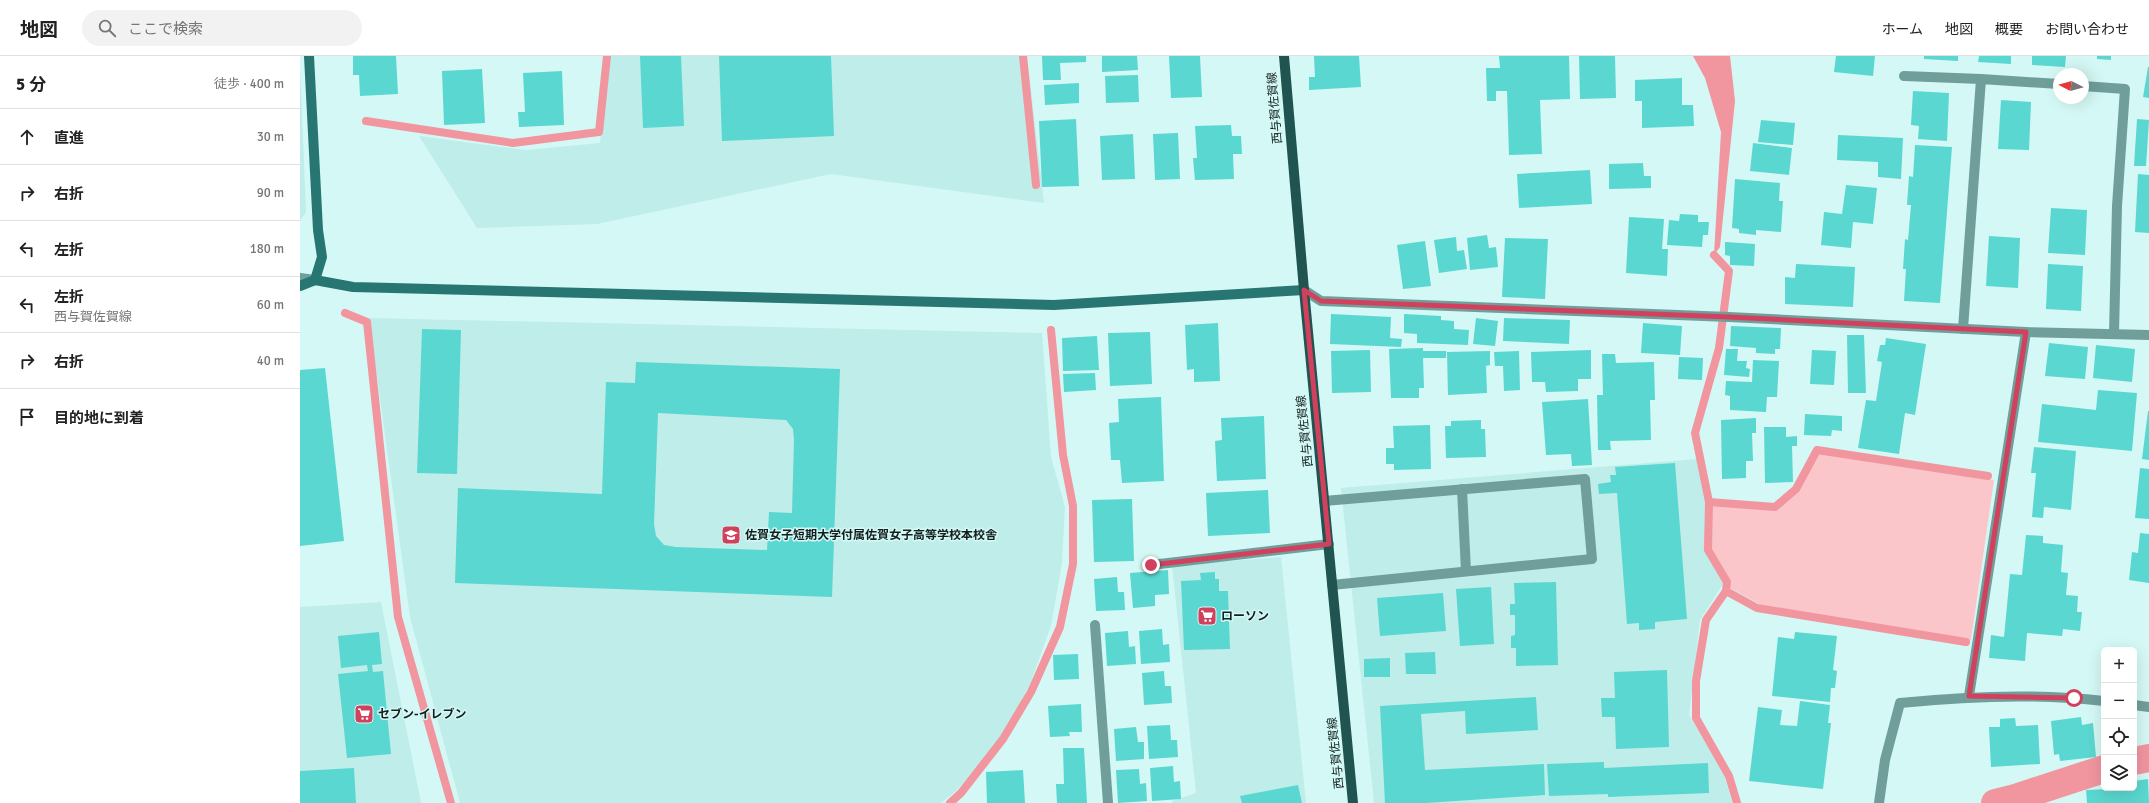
<!DOCTYPE html>
<html lang="ja">
<head>
<meta charset="utf-8">
<style>
	:root { --surface:#fff; --page:#f2f2f2; --text:#222; --muted:#767676; --line:#e0e0e0 }
	body { margin:0; font-family:Signika,"Noto Sans JP",sans-serif; background:var(--page); color:var(--text) }
	.controls { position:absolute; right:12px; bottom:12px; display:grid; overflow:hidden; border-radius:6px; box-shadow:0 4px 16px #0002 }
	.controls button { width:36px; height:36px; display:grid; place-items:center; padding:0; border:0; border-bottom:1px solid var(--line); background:var(--surface); color:var(--text); font:20px sans-serif }
	.compass { position:absolute; left:1753px; top:12px; width:36px; height:36px; border-radius:50%; background:var(--surface); box-shadow:0 4px 16px #0002; rotate:276deg }
	.stop { position:absolute; width:12px; height:12px; margin:-9px; border:3px solid #d1415d; border-radius:50%; background:#fff }
	.stop.end { background:#d1415d; border-color:#fff; box-shadow:0 1px 4px #0008 }
	.list { margin:0; padding:0; list-style:none }
	h2 { display:flex; justify-content:space-between; align-items:center; height:52px; margin:0; padding:0 16px; font-size:17px }
	h2 small { font-size:13px; font-weight:400; color:var(--muted) }
	.list li { display:grid; grid-template-columns:26px 1fr auto; gap:12px; align-items:center; box-sizing:border-box; height:56px; padding:0 16px; border-top:1px solid var(--line) }
	.list b { display:block; font-size:15px; white-space:nowrap }
	.list p { margin:0; font-size:13px; white-space:nowrap; color:var(--muted) }
	.list em { font-size:13px; font-style:normal; color:var(--muted) }
	.icon { flex:none; width:22px; height:22px; fill:none; stroke:currentColor; stroke-width:2; stroke-linecap:round; stroke-linejoin:round }
	.map { position:relative; flex:none; width:1849px; height:747px; overflow:hidden }
	header { display:flex; align-items:center; gap:24px; box-sizing:border-box; height:56px; padding:0 20px; background:var(--surface); border-bottom:1px solid var(--line) }
	header strong { font-size:19px }
	nav { display:flex; gap:22px; margin-inline-start:auto; font-size:14px }
	.search { width:280px; height:36px; background:var(--page); display:flex; align-items:center; gap:10px; box-sizing:border-box; padding:0 14px; border-radius:22px; color:var(--muted); font-size:15px }
	main { display:flex }
	aside { flex:1; background:var(--surface) }
	.map>svg:first-child { display:block }
</style>
</head>
<body>
<header>
<strong>地図</strong>
<div class="search"><svg class="icon" aria-label="search" viewBox="0 0 24 24"><circle cx="10" cy="10" r="6"/><path d="M15 15l6 6"/></svg>ここで検索</div>
<nav><a>ホーム</a><a>地図</a><a>概要</a><a>お問い合わせ</a></nav>
</header>
<main>
<aside>
<h2>5 分<small>徒歩 · 400 m</small></h2>
<ul class="list">
<li><svg class="icon" aria-label="ahead" viewBox="0 0 24 24"><path d="M12 20V5M6 11l6-6 6 6"/></svg><div><b>直進</b></div><em>30 m</em></li>
<li><svg class="icon" aria-label="right" viewBox="0 0 24 24"><path d="M7 20v-9h11M14 6l5 5-5 5"/></svg><div><b>右折</b></div><em>90 m</em></li>
<li><svg class="icon" aria-label="left" viewBox="0 0 24 24"><path d="M17 20v-9H6M10 6l-5 5 5 5"/></svg><div><b>左折</b></div><em>180 m</em></li>
<li><svg class="icon" aria-label="left" viewBox="0 0 24 24"><path d="M17 20v-9H6M10 6l-5 5 5 5"/></svg><div><b>左折</b><p>西与賀佐賀線</p></div><em>60 m</em></li>
<li><svg class="icon" aria-label="right" viewBox="0 0 24 24"><path d="M7 20v-9h11M14 6l5 5-5 5"/></svg><div><b>右折</b></div><em>40 m</em></li>
<li><svg class="icon" aria-label="arrive" viewBox="0 0 24 24"><path d="M6 21V4h12l-3 4 3 4H6"/></svg><div><b>目的地に到着</b></div></li>
</ul>
</aside>
<div class="map">
<svg width="1849" height="747" viewBox="0 0 1849 747">
	<rect width="100%" height="100%" fill="#d4f8f5"/>
	<!-- built -->
	<g fill="#bfede9">
		<polygon points="308,0 727,0 744,147 531,118 297,168 177,172 119,80 226,94 300,87"/>
		<polygon points="0,12 6,156 0,165"/>
		<polygon points="69,262 742,277 751,401 765,451 762,507 751,570 731,625 703,682 656,735 641,747 160,747 110,561"/>
		<polygon points="1397,403 1408,449 1403,491 1423,528 1400,564 1389,659 1424,718 1432,747 1074,747 1041,432"/>
		<polygon points="981,501 1006,747 872,747 872,745 896,737 872,509"/>
		<polygon points="81,546 121,747 0,747 0,551"/>
	</g>
	<!-- green -->
	<polygon fill="#fbc6ca" points="1518,396 1694,424 1671,584 1461,549 1423,528 1403,491 1408,449 1474,452 1497,434"/>
	<!-- water -->
	<polygon fill="#f1959f" points="1393,0 1430,0 1435,45 1420,191 1414,199 1421,76 1405,22"/>
	<g fill="none" stroke-linecap="round" stroke-linejoin="round">
		<!-- stream -->
		<g stroke="#f1959f" stroke-width="8">
			<polyline points="723,0 736,129"/>
			<polyline points="66,65 213,87 299,76 307,0"/>
			<polyline points="1414,199 1429,215 1419,292 1395,377 1409,446 1408,494 1427,526 1426,535 1406,564 1396,625 1396,662 1429,720 1437,747"/>
			<polyline points="45,257 67,266 98,561 151,747"/>
			<polyline points="1409,446 1475,451 1496,433 1517,394 1688,420"/>
			<polyline points="1426,535 1457,552 1666,586"/>
			<polyline points="650,747 661,737 703,683 731,636 760,571 773,508 773,450 763,399 751,274"/>
		</g>
		<!-- canal -->
		<g stroke="#f1959f" stroke-width="28">
			<polyline points="1834,705 1849,702"/>
			<polyline points="1695,747 1715,742 1804,713"/>
		</g>
	</g>
	<!-- building -->
	<g fill="#5ad7d0" fill-rule="evenodd">
		<polygon points="53,0 96,0 98,38 60,40 59,19 53,19"/>
		<polygon points="340,0 381,0 384,70 343,72"/>
		<polygon points="419,0 531,0 534,80 422,85"/>
		<polygon points="742,0 786,0 786,6 760,7 761,24 743,24"/>
		<polygon points="802,0 837,0 838,14 802,16"/>
		<polygon points="869,0 900,0 902,41 871,42"/>
		<polygon points="1014,0 1059,0 1061,31 1009,34 1009,21 1015,21"/>
		<polygon points="1199,0 1269,0 1270,43 1240,44 1242,98 1209,99 1207,35 1196,35 1196,45 1187,45 1186,12 1200,12"/>
		<polygon points="1279,0 1315,0 1316,42 1280,43"/>
		<polygon points="1536,0 1575,0 1573,20 1534,16"/>
		<polygon points="1624,0 1658,0 1658,5 1624,3"/>
		<polygon points="1679,0 1711,0 1711,8 1678,6"/>
		<polygon points="1732,0 1766,0 1765,11 1732,9"/>
		<polygon points="1797,0 1811,0 1811,4 1797,3"/>
		<polygon points="1848,11 1849,11 1849,42 1843,41"/>
		<polygon points="182,13 185,67 144,69 142,15"/>
		<polygon points="262,15 264,69 219,71 218,56 225,56 223,17"/>
		<polygon points="838,19 839,46 806,47 805,20"/>
		<polygon points="1382,22 1382,49 1393,49 1394,70 1342,72 1342,45 1335,45 1335,24"/>
		<polygon points="779,27 779,47 745,49 744,29"/>
		<polygon points="1613,35 1649,37 1647,85 1618,83 1619,70 1611,69"/>
		<polygon points="1701,44 1731,46 1729,94 1698,93"/>
		<polygon points="776,63 779,130 742,131 739,65"/>
		<polygon points="1837,63 1849,64 1846,110 1834,110"/>
		<polygon points="1461,64 1495,67 1493,89 1458,86"/>
		<polygon points="931,69 932,80 941,80 942,98 933,98 934,123 895,124 893,102 897,102 895,70"/>
		<polygon points="878,77 880,123 855,124 853,78"/>
		<polygon points="833,78 835,123 802,124 800,80"/>
		<polygon points="1538,79 1603,82 1601,123 1578,121 1578,106 1537,104"/>
		<polygon points="1453,87 1492,92 1489,119 1450,115"/>
		<polygon points="1615,89 1652,91 1640,247 1604,245 1606,213 1603,213 1605,183 1608,184 1611,149 1607,149 1609,120 1613,121"/>
		<polygon points="1343,107 1344,120 1351,120 1351,132 1309,133 1309,108"/>
		<polygon points="1290,114 1292,148 1219,152 1217,118"/>
		<polygon points="1838,118 1849,119 1849,177 1835,176"/>
		<polygon points="1435,123 1480,127 1479,145 1483,145 1481,176 1456,174 1456,179 1439,177 1439,173 1432,172"/>
		<polygon points="1546,129 1577,132 1573,168 1553,166 1551,192 1521,189 1524,156 1542,158"/>
		<polygon points="1751,152 1787,154 1785,199 1748,197"/>
		<polygon points="1380,158 1398,159 1398,166 1409,166 1408,179 1403,179 1402,191 1367,189 1369,164 1379,165"/>
		<polygon points="1329,161 1364,163 1362,193 1368,193 1367,220 1326,217"/>
		<polygon points="1187,179 1189,192 1196,191 1198,211 1170,214 1167,182"/>
		<polygon points="1689,180 1720,182 1718,232 1686,230"/>
		<polygon points="1156,181 1157,195 1164,194 1167,213 1139,217 1134,184"/>
		<polygon points="1205,182 1248,183 1245,243 1202,241"/>
		<polygon points="1125,185 1131,230 1103,233 1097,189"/>
		<polygon points="1425,186 1455,188 1454,210 1430,209 1430,200 1425,199"/>
		<polygon points="1496,208 1555,211 1553,251 1485,248 1485,221 1495,222"/>
		<polygon points="1748,208 1783,210 1781,255 1746,253"/>
		<polygon points="1031,258 1091,261 1090,282 1102,283 1101,291 1030,288"/>
		<polygon points="1104,258 1141,260 1141,264 1154,265 1154,273 1169,274 1168,289 1117,287 1117,278 1104,277"/>
		<polygon points="1176,262 1198,265 1195,290 1173,288"/>
		<polygon points="1204,262 1270,264 1269,288 1203,285"/>
		<polygon points="918,267 920,325 894,326 894,313 887,314 885,269"/>
		<polygon points="1343,267 1382,270 1380,299 1341,297"/>
		<polygon points="1431,270 1481,272 1480,293 1475,293 1475,298 1456,297 1456,292 1430,290"/>
		<polygon points="122,273 161,274 157,418 117,417"/>
		<polygon points="850,276 852,328 810,330 808,277"/>
		<polygon points="1547,279 1564,279 1566,337 1548,337"/>
		<polygon points="797,280 799,314 763,315 762,282"/>
		<polygon points="1586,282 1626,288 1615,359 1605,357 1599,398 1558,392 1566,344 1576,345 1582,306 1577,305 1580,289 1585,289"/>
		<polygon points="1749,287 1788,291 1785,323 1745,320"/>
		<polygon points="1796,289 1835,293 1832,326 1793,322"/>
		<polygon points="1123,292 1123,295 1146,295 1146,302 1123,302 1124,332 1119,332 1119,342 1091,342 1089,293"/>
		<polygon points="1426,293 1438,293 1437,305 1447,305 1446,312 1450,313 1449,321 1424,319"/>
		<polygon points="1070,294 1071,336 1032,337 1031,295"/>
		<polygon points="1291,294 1291,323 1278,323 1278,335 1246,336 1245,326 1232,326 1231,296"/>
		<polygon points="1512,294 1536,295 1534,329 1510,328"/>
		<polygon points="1190,295 1190,309 1186,310 1187,337 1148,339 1147,296"/>
		<polygon points="1219,295 1220,334 1204,335 1203,310 1195,310 1194,296"/>
		<polygon points="1302,298 1315,298 1316,307 1354,306 1355,344 1350,344 1351,384 1310,385 1311,394 1298,394 1297,339 1303,339"/>
		<polygon points="1379,301 1403,302 1402,324 1378,323"/>
		<polygon points="1453,304 1479,305 1477,341 1467,341 1466,356 1430,354 1430,340 1425,339 1426,325 1452,326"/>
		<path d="M 336,306 L 540,313 L 532,541 L 155,527 L 158,432 L 302,438 L 306,326 L 335,327 ZM 358,357 L 486,364 L 493,373 L 494,384 L 492,457 L 469,456 L 467,494 L 376,491 L 364,489 L 356,480 L 354,468 Z"/>
		<polygon points="25,312 44,485 0,490 0,314"/>
		<polygon points="795,317 796,334 764,336 763,318"/>
		<polygon points="1798,334 1837,337 1832,395 1738,386 1742,348 1796,354"/>
		<polygon points="861,341 864,425 822,427 820,404 811,404 809,367 819,366 818,343"/>
		<polygon points="1288,343 1292,409 1272,410 1271,398 1246,399 1242,346"/>
		<polygon points="1848,355 1849,355 1849,404 1842,403"/>
		<polygon points="1505,358 1542,360 1542,375 1532,374 1531,380 1504,379"/>
		<polygon points="964,360 966,423 917,425 915,385 922,384 921,362"/>
		<polygon points="1456,362 1456,377 1452,377 1453,405 1446,405 1446,422 1422,423 1421,364"/>
		<polygon points="1181,364 1181,373 1185,373 1186,401 1146,402 1145,370 1151,370 1151,365"/>
		<polygon points="1130,369 1131,413 1094,414 1094,408 1086,408 1086,392 1094,392 1093,370"/>
		<polygon points="1464,371 1486,371 1486,381 1497,380 1497,390 1492,390 1493,426 1465,427"/>
		<polygon points="1734,391 1776,395 1771,454 1744,451 1743,462 1732,461 1736,417 1731,417"/>
		<polygon points="1375,407 1387,563 1355,566 1355,573 1339,574 1339,567 1327,568 1317,437 1299,438 1298,428 1311,426 1310,419 1316,419 1315,411"/>
		<polygon points="1840,412 1849,413 1849,463 1835,462"/>
		<polygon points="968,434 970,477 908,480 906,437"/>
		<polygon points="832,443 834,505 794,506 792,444"/>
		<polygon points="1840,477 1849,478 1849,527 1829,524 1832,496 1838,497"/>
		<polygon points="1726,479 1743,480 1743,487 1763,489 1761,516 1768,517 1766,539 1778,540 1777,556 1782,556 1780,575 1763,573 1762,580 1727,577 1725,605 1689,602 1691,579 1704,581 1710,518 1722,519"/>
		<polygon points="868,514 869,538 855,539 855,550 833,552 830,517"/>
		<polygon points="915,516 915,523 919,523 919,535 928,535 930,593 884,594 881,525 901,524 900,517"/>
		<polygon points="817,521 818,536 824,536 825,554 796,555 794,523"/>
		<polygon points="1256,526 1258,609 1216,610 1216,592 1211,592 1211,580 1215,579 1215,559 1210,559 1210,548 1215,548 1214,527"/>
		<polygon points="1191,531 1194,588 1160,590 1156,533"/>
		<polygon points="1143,537 1146,575 1080,580 1077,542"/>
		<polygon points="862,573 863,589 869,588 870,606 841,608 839,575"/>
		<polygon points="828,575 829,591 835,590 836,608 807,610 805,577"/>
		<polygon points="79,576 82,608 72,609 73,616 83,615 91,698 47,702 38,618 68,615 67,609 41,612 38,580"/>
		<polygon points="1495,576 1537,580 1533,614 1537,615 1535,632 1531,632 1530,646 1472,640 1478,581 1494,583"/>
		<polygon points="1135,596 1136,618 1106,618 1105,597"/>
		<polygon points="778,598 779,623 754,624 753,599"/>
		<polygon points="1090,602 1090,621 1064,621 1064,603"/>
		<polygon points="1367,614 1369,691 1316,693 1315,661 1302,661 1301,642 1315,642 1314,616"/>
		<polygon points="864,615 865,630 871,630 872,647 844,649 842,617"/>
		<polygon points="1236,641 1238,674 1166,678 1165,655 1121,658 1125,714 1244,708 1245,739 1126,747 1085,747 1080,650"/>
		<polygon points="1500,645 1530,649 1528,667 1531,667 1523,733 1449,725 1458,651 1482,654 1480,669 1497,670"/>
		<polygon points="781,648 782,676 769,676 770,680 750,681 748,650"/>
		<polygon points="1781,661 1782,669 1793,667 1796,701 1760,705 1759,698 1754,699 1751,665"/>
		<polygon points="1715,662 1716,670 1738,669 1740,708 1691,711 1689,671 1700,671 1700,663"/>
		<polygon points="870,669 871,684 877,684 878,701 849,703 847,670"/>
		<polygon points="836,671 838,686 844,686 844,703 816,705 814,673"/>
		<polygon points="763,692 784,692 787,747 757,747 756,728 764,728"/>
		<polygon points="1304,706 1304,712 1408,707 1409,737 1308,741 1308,738 1249,740 1247,708"/>
		<polygon points="873,710 874,726 880,725 881,743 852,745 850,712"/>
		<polygon points="54,712 56,747 0,747 0,715"/>
		<polygon points="839,713 840,728 846,727 847,745 818,747 816,714"/>
		<polygon points="723,714 725,747 687,747 686,716"/>
		<polygon points="1848,723 1849,747 1787,747 1786,734 1834,732 1834,725"/>
		<polygon points="998,729 1002,747 942,747 940,740"/>
	</g>
	<g fill="none" stroke-linecap="round" stroke-linejoin="round">
		<!-- lane -->
		<g stroke="#709e9b" stroke-width="10">
			<polyline points="1162,433 1166,515"/>
			<polyline points="1024,445 1285,423 1292,503 1032,529"/>
		</g>
		<!-- street -->
		<g stroke="#709e9b" stroke-width="10">
			<polyline points="1604,20 1681,23"/>
			<polyline points="1783,30 1825,33 1817,150 1814,278"/>
			<polyline points="0,222 15,224"/>
			<polyline points="1004,234 1021,245 1429,261 1726,276 1849,279"/>
			<polyline points="1663,273 1681,23 1759,28"/>
			<polyline points="851,509 1029,488"/>
			<polyline points="795,569 808,747"/>
			<polyline points="1669,640 1726,276"/>
			<polyline points="1834,649 1849,651"/>
			<path d="M 1579,747 L 1585,704 L 1600,647 C 1668,640 1736,637 1804,645"/>
		</g>
		<!-- secondary -->
		<g stroke="#287672" stroke-width="10">
			<polyline points="15,224 53,231 754,249 1004,234"/>
			<polyline points="0,230 15,224 22,201 18,174 9,0"/>
		</g>
		<!-- primary -->
		<polyline stroke="#1f5451" stroke-width="10" points="984,0 1004,234 1053,747"/>
	</g>
	<g fill="none" stroke-linecap="round" stroke-linejoin="round">
		<!-- route -->
		<polyline stroke="#d1415d" stroke-width="5" points="851,509 1029,488 1004,234 1021,245 1429,261 1726,276 1669,640 1774,642"/>
	</g>
	<!-- icons -->
	<defs>
		<g id="school-square" transform="scale(1)"><rect x="-9" y="-9" width="18" height="18" rx="4" fill="#d1415d" stroke="#d4f8f5"/><path d="M0-5L7-2L0 1L-7-2ZM-4 1L0 2.5L4 1V4Q0 6-4 4Z" fill="#fff"/></g>
		<g id="supermarket-square" transform="scale(1)"><rect x="-9" y="-9" width="18" height="18" rx="4" fill="#d1415d" stroke="#d4f8f5"/><path d="M-6-5.5h2.5l.6 2H6L4.5 2H-2.5L-4.4-4H-6ZM-1.5 3.2a1.3 1.3 0 1 0 .1 0ZM3 3.2a1.3 1.3 0 1 0 .1 0Z" fill="#fff"/></g>
	</defs>
	<g fill-rule="evenodd">
		<use href="#school-square" x="431" y="479"/>
		<use href="#supermarket-square" x="907" y="560"/>
		<use href="#supermarket-square" x="64" y="658"/>
	</g>
	<g text-anchor="middle" dominant-baseline="central" stroke-width="3" stroke-linejoin="round" paint-order="stroke">
		<!-- street labels -->
		<g font-size="12" fill="#121f1e" stroke="#d4f8f5">
			<text transform="translate(975 52) rotate(-95)">西与賀佐賀線</text>
			<text transform="translate(1005 375) rotate(-96)">西与賀佐賀線</text>
			<text transform="translate(1036 697) rotate(-96)">西与賀佐賀線</text>
		</g>
		<!-- poi labels -->
		<g font-size="12" font-weight="bold" fill="#121f1e" stroke="#d4f8f5" text-anchor="start">
			<text x="445" y="479">佐賀女子短期大学付属佐賀女子高等学校本校舎</text>
			<text x="921" y="560">ローソン</text>
			<text x="78" y="658">セブン-イレブン</text>
		</g>
	</g>
</svg>
<div class="controls">
<button>+</button>
<button>−</button>
<button><svg class="icon" aria-label="locate" viewBox="0 0 24 24"><circle cx="12" cy="12" r="6"/><path d="M12 2v4M12 18v4M2 12h4M18 12h4"/></svg></button>
<button><svg class="icon" aria-label="layers" viewBox="0 0 24 24"><path d="M12 4l9 5-9 5-9-5zM3 14l9 5 9-5"/></svg></button>
</div>
<svg class="compass" viewBox="-18 -18 36 36"><path d="M0-13l5 13h-10z" fill="#e53935"/><path d="M0 13l5-13h-10z" fill="#767676"/></svg>
<div class="stop" style="left:1774px;top:642px"></div>
<div class="stop end" style="left:851px;top:509px"></div>
</div>
</main>
</body>
</html>
